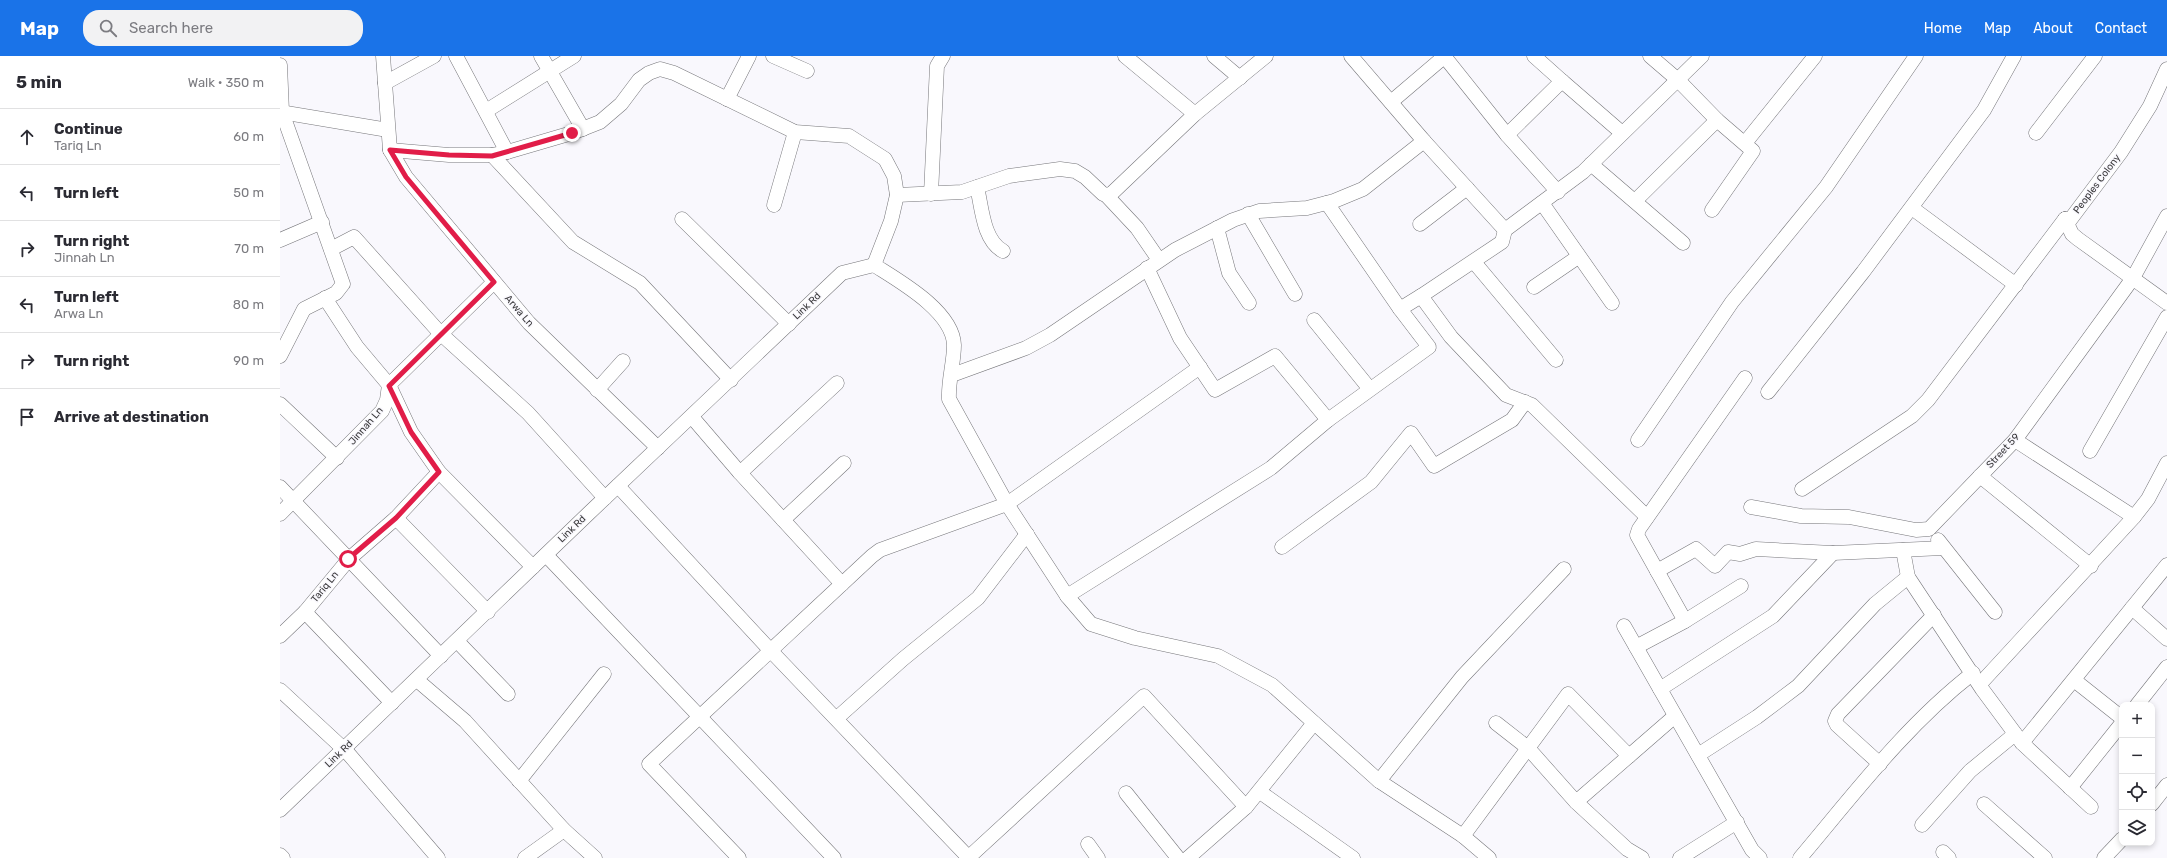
<!DOCTYPE html>
<html lang="en">
<head>
<meta charset="utf-8">
<style>
	:root { --surface:#fff; --page:#f2f2f3; --text:#2b2b33; --muted:#7c7c81; --line:#e1e1e2; --accent:#1a73e8 }
	body { margin:0; font-family:Rubik,sans-serif; background:var(--page); color:var(--text) }
	.controls { position:absolute; right:12px; bottom:12px; display:grid; overflow:hidden; border-radius:8px; box-shadow:0 2px 6px #0003 }
	.controls button { width:36px; height:36px; display:grid; place-items:center; padding:0; border:0; border-bottom:1px solid var(--line); background:var(--surface); color:var(--text); font:20px sans-serif }
	.stop { position:absolute; width:12px; height:12px; margin:-9px; border:3px solid #e11d48; border-radius:50%; background:#fff }
	.stop.end { background:#e11d48; border-color:#fff; box-shadow:0 1px 4px #0008 }
	.list { margin:0; padding:0; list-style:none }
	h2 { display:flex; justify-content:space-between; align-items:center; height:52px; margin:0; padding:0 16px; font-size:17px }
	h2 small { font-size:13px; font-weight:400; color:var(--muted) }
	.list li { display:grid; grid-template-columns:26px 1fr auto; gap:12px; align-items:center; box-sizing:border-box; height:56px; padding:0 16px; border-top:1px solid var(--line) }
	.list b { display:block; font-size:15px; white-space:nowrap }
	.list p { margin:0; font-size:13px; white-space:nowrap; color:var(--muted) }
	.list em { font-size:13px; font-style:normal; color:var(--muted) }
	.icon { flex:none; width:22px; height:22px; fill:none; stroke:currentColor; stroke-width:2; stroke-linecap:round; stroke-linejoin:round }
	.map { position:relative; flex:none; width:1887px; height:802px; overflow:hidden }
	header { display:flex; align-items:center; gap:24px; box-sizing:border-box; height:56px; padding:0 20px; background:var(--accent); color:#fff }
	header strong { font-size:19px }
	nav { display:flex; gap:22px; margin-inline-start:auto; font-size:14px }
	.search { width:280px; height:36px; background:var(--page); display:flex; align-items:center; gap:10px; box-sizing:border-box; padding:0 14px; border-radius:16px; color:var(--muted); font-size:15px }
	main { display:flex }
	aside { flex:1; background:var(--surface) }
	.map>svg:first-child { display:block }
</style>
</head>
<body>
<header>
<strong>Map</strong>
<div class="search"><svg class="icon" aria-label="search" viewBox="0 0 24 24"><circle cx="10" cy="10" r="6"/><path d="M15 15l6 6"/></svg>Search here</div>
<nav><a>Home</a><a>Map</a><a>About</a><a>Contact</a></nav>
</header>
<main>
<aside>
<h2>5 min<small>Walk · 350 m</small></h2>
<ul class="list">
<li><svg class="icon" aria-label="ahead" viewBox="0 0 24 24"><path d="M12 20V5M6 11l6-6 6 6"/></svg><div><b>Continue</b><p>Tariq Ln</p></div><em>60 m</em></li>
<li><svg class="icon" aria-label="left" viewBox="0 0 24 24"><path d="M17 20v-9H6M10 6l-5 5 5 5"/></svg><div><b>Turn left</b></div><em>50 m</em></li>
<li><svg class="icon" aria-label="right" viewBox="0 0 24 24"><path d="M7 20v-9h11M14 6l5 5-5 5"/></svg><div><b>Turn right</b><p>Jinnah Ln</p></div><em>70 m</em></li>
<li><svg class="icon" aria-label="left" viewBox="0 0 24 24"><path d="M17 20v-9H6M10 6l-5 5 5 5"/></svg><div><b>Turn left</b><p>Arwa Ln</p></div><em>80 m</em></li>
<li><svg class="icon" aria-label="right" viewBox="0 0 24 24"><path d="M7 20v-9h11M14 6l5 5-5 5"/></svg><div><b>Turn right</b></div><em>90 m</em></li>
<li><svg class="icon" aria-label="arrive" viewBox="0 0 24 24"><path d="M6 21V4h12l-3 4 3 4H6"/></svg><div><b>Arrive at destination</b></div></li>
</ul>
</aside>
<div class="map">
<svg width="1887" height="802" viewBox="0 0 1887 802">
	<rect width="100%" height="100%" fill="#f9f8fd"/>
	<g fill="none" stroke-linecap="round" stroke-linejoin="round">
		<!-- minor casing -->
		<g stroke="#76767a" stroke-width="15">
			<g id="minor">
				<polyline points="103,0 110,94 126,121 249,267 378,392"/>
				<polyline points="176,0 227,96"/>
				<polyline points="261,0 303,73"/>
				<polyline points="493,0 527,15"/>
				<polyline points="845,0 915,58"/>
				<polyline points="934,0 960,22"/>
				<polyline points="1071,0 1144,85 1225,174"/>
				<polyline points="1164,0 1227,79 1278,136"/>
				<polyline points="1370,0 1398,24 1437,64 1473,95 1432,154"/>
				<polyline points="0,9 2,56 63,228 56,237 24,253 0,300"/>
				<polyline points="1282,25 1342,77"/>
				<polyline points="105,27 154,0"/>
				<polyline points="447,43 469,0"/>
				<polyline points="1111,46 1165,0"/>
				<polyline points="206,55 294,0"/>
				<polyline points="0,56 108,74"/>
				<polyline points="1756,77 1815,0"/>
				<polyline points="1227,79 1282,25 1254,0"/>
				<polyline points="1465,87 1535,0"/>
				<path d="M 110,94 L 169,99 L 212,99 L 227,96 L 292,77 L 320,66 L 341,48 L 359,24 L 369,17 L 380,13 L 394,17 L 515,76 L 569,80 L 605,103 L 614,120 L 617,139 L 611,165 L 594,209 C 619,225 673,255 674,289 C 674,307 668,325 669,343 L 727,448 L 787,540 L 811,568 L 855,582 L 938,600 L 992,629 L 1099,725 L 1183,780 L 1209,802"/>
				<polyline points="212,99 293,186 360,227 451,324"/>
				<polyline points="1311,108 1403,187"/>
				<path d="M 697,131 C 702,152 703,184 723,195"/>
				<polyline points="651,138 657,10 663,0"/>
				<polyline points="617,139 682,136 729,120 780,113 795,115 805,121 823,138 830,139 915,58 986,0"/>
				<polyline points="827,140 857,172 879,204"/>
				<polyline points="1355,145 1437,64"/>
				<polyline points="1047,147 1120,253 1141,240 1171,281 1226,339 1252,349 1367,461"/>
				<polyline points="1262,147 1332,247"/>
				<polyline points="494,149 515,76"/>
				<polyline points="1632,152 1736,229"/>
				<polyline points="968,158 1015,238"/>
				<polyline points="402,163 509,268"/>
				<polyline points="1785,163 1790,164 1841,96 1870,50 1887,13"/>
				<polyline points="1785,163 1792,178 1798,183 1887,247"/>
				<polyline points="1140,168 1187,132"/>
				<polyline points="937,172 949,217 969,247"/>
				<polyline points="0,184 42,166"/>
				<polyline points="51,193 74,181 160,277 248,357 325,442"/>
				<polyline points="1194,206 1276,304"/>
				<polyline points="1254,231 1298,201"/>
				<polyline points="1141,240 1222,186 1225,174 1303,116 1422,0"/>
				<polyline points="45,242 77,291 109,329 131,376 159,416 253,511"/>
				<polyline points="1034,264 1089,332"/>
				<polyline points="672,319 746,292 770,279 895,194 953,164 979,155 1027,152 1054,145 1083,133 1144,85"/>
				<polyline points="317,334 343,305"/>
				<polyline points="1488,336 1583,216 1704,54 1734,0"/>
				<polyline points="0,348 57,402"/>
				<polyline points="412,361 460,417 562,528"/>
				<polyline points="1048,364 1149,291 1120,253"/>
				<polyline points="1358,384 1452,246 1546,131 1636,0"/>
				<polyline points="1735,384 1854,461"/>
				<polyline points="1810,395 1887,261"/>
				<polyline points="460,417 557,327"/>
				<polyline points="1700,420 1811,510"/>
				<polyline points="338,430 490,594 689,802"/>
				<polyline points="0,431 161,600"/>
				<polyline points="1522,433 1632,360 1648,344 1785,163"/>
				<polyline points="1471,451 1521,460 1569,461 1636,474 1649,473 1735,384 1853,222 1887,160"/>
				<polyline points="0,458 102,355 107,344 109,329 214,226"/>
				<polyline points="116,462 208,556"/>
				<polyline points="503,464 564,407"/>
				<polyline points="1658,484 1715,556"/>
				<polyline points="1002,491 1091,426 1131,377 1154,410 1232,364 1245,346"/>
				<polyline points="1623,494 1628,521 1702,633 1742,687 1811,751"/>
				<polyline points="266,499 554,802"/>
				<polyline points="1377,515 1416,493 1435,510 1448,496 1460,498 1476,493 1553,497 1663,492"/>
				<polyline points="787,540 991,412 1048,364 995,300 935,334 900,282 867,212"/>
				<polyline points="1852,552 1887,583"/>
				<polyline points="25,556 112,647"/>
				<polyline points="1405,565 1357,479 1359,473 1465,322"/>
				<polyline points="1344,570 1472,794 1480,802"/>
				<polyline points="0,580 25,556 69,503 116,462 159,416"/>
				<polyline points="177,585 228,638"/>
				<polyline points="1356,591 1405,565 1461,530"/>
				<polyline points="137,624 185,665 284,774 315,802"/>
				<polyline points="1794,624 1842,662"/>
				<polyline points="1700,628 1854,461 1868,443 1887,407"/>
				<polyline points="1380,633 1493,560 1553,497"/>
				<polyline points="0,634 67,696 158,802"/>
				<polyline points="1857,649 1887,611"/>
				<polyline points="557,662 623,603 698,542 747,478"/>
				<polyline points="1216,667 1248,692 1296,746 1349,700"/>
				<polyline points="1742,687 1887,509"/>
				<polyline points="1418,699 1477,661 1518,630 1595,548 1628,521"/>
				<polyline points="1600,708 1557,669 1555,665 1558,658 1654,559"/>
				<polyline points="239,725 324,618"/>
				<polyline points="1099,725 1182,621 1284,513"/>
				<polyline points="1790,732 1842,667"/>
				<polyline points="980,736 1073,802"/>
				<polyline points="846,737 898,802"/>
				<polyline points="1296,746 1347,793 1362,802"/>
				<polyline points="1704,748 1765,802"/>
				<polyline points="1872,748 1887,729"/>
				<polyline points="0,754 308,458 562,217 594,209"/>
				<polyline points="1642,769 1690,715 1735,678"/>
				<polyline points="1183,780 1288,638 1349,700 1395,660"/>
				<polyline points="808,788 818,802"/>
				<polyline points="1663,796 1669,802"/>
				<polyline points="0,799 3,802"/>
				<polyline points="245,802 284,774"/>
				<polyline points="459,802 369,708 592,500 600,494 727,448 920,311"/>
				<polyline points="688,802 864,640 966,751"/>
				<polyline points="908,802 966,751 1034,667"/>
				<polyline points="1400,802 1457,766"/>
				<path d="M 1520,802 C 1574,738 1626,669 1693,617"/>
				<polyline points="1824,802 1842,783"/>
			</g>
		</g>
		<!-- minor -->
		<use href="#minor" stroke="#fff" stroke-width="14"/>
	</g>
	<g fill="none" stroke-linecap="round" stroke-linejoin="round">
		<!-- route -->
		<polyline stroke="#e11d48" stroke-width="5" points="68,503 116,462 159,416 131,376 109,330 214,226 126,121 110,94 169,99 212,100 292,77"/>
	</g>
	<g text-anchor="middle" dominant-baseline="central" stroke-width="3" stroke-linejoin="round" paint-order="stroke">
		<!-- street labels -->
		<g font-size="10" fill="#3b3a3c" stroke="#f9f8fd">
			<text transform="translate(1817 128) rotate(-53)">Peoples Colony</text>
			<text transform="translate(527 250) rotate(-44)">Link Rd</text>
			<text transform="translate(239 255) rotate(49)">Arwa Ln</text>
			<text transform="translate(86 370) rotate(-49)">Jinnah Ln</text>
			<text transform="translate(1723 395) rotate(-47)">Street 59</text>
			<text transform="translate(292 473) rotate(-44)">Link Rd</text>
			<text transform="translate(45 531) rotate(-51)">Tariq Ln</text>
			<text transform="translate(59 698) rotate(-44)">Link Rd</text>
		</g>
	</g>
</svg>
<div class="controls">
<button>+</button>
<button>−</button>
<button><svg class="icon" aria-label="locate" viewBox="0 0 24 24"><circle cx="12" cy="12" r="6"/><path d="M12 2v4M12 18v4M2 12h4M18 12h4"/></svg></button>
<button><svg class="icon" aria-label="layers" viewBox="0 0 24 24"><path d="M12 4l9 5-9 5-9-5zM3 14l9 5 9-5"/></svg></button>
</div>
<div class="stop" style="left:68px;top:503px"></div>
<div class="stop end" style="left:292px;top:77px"></div>
</div>
</main>
</body>
</html>
